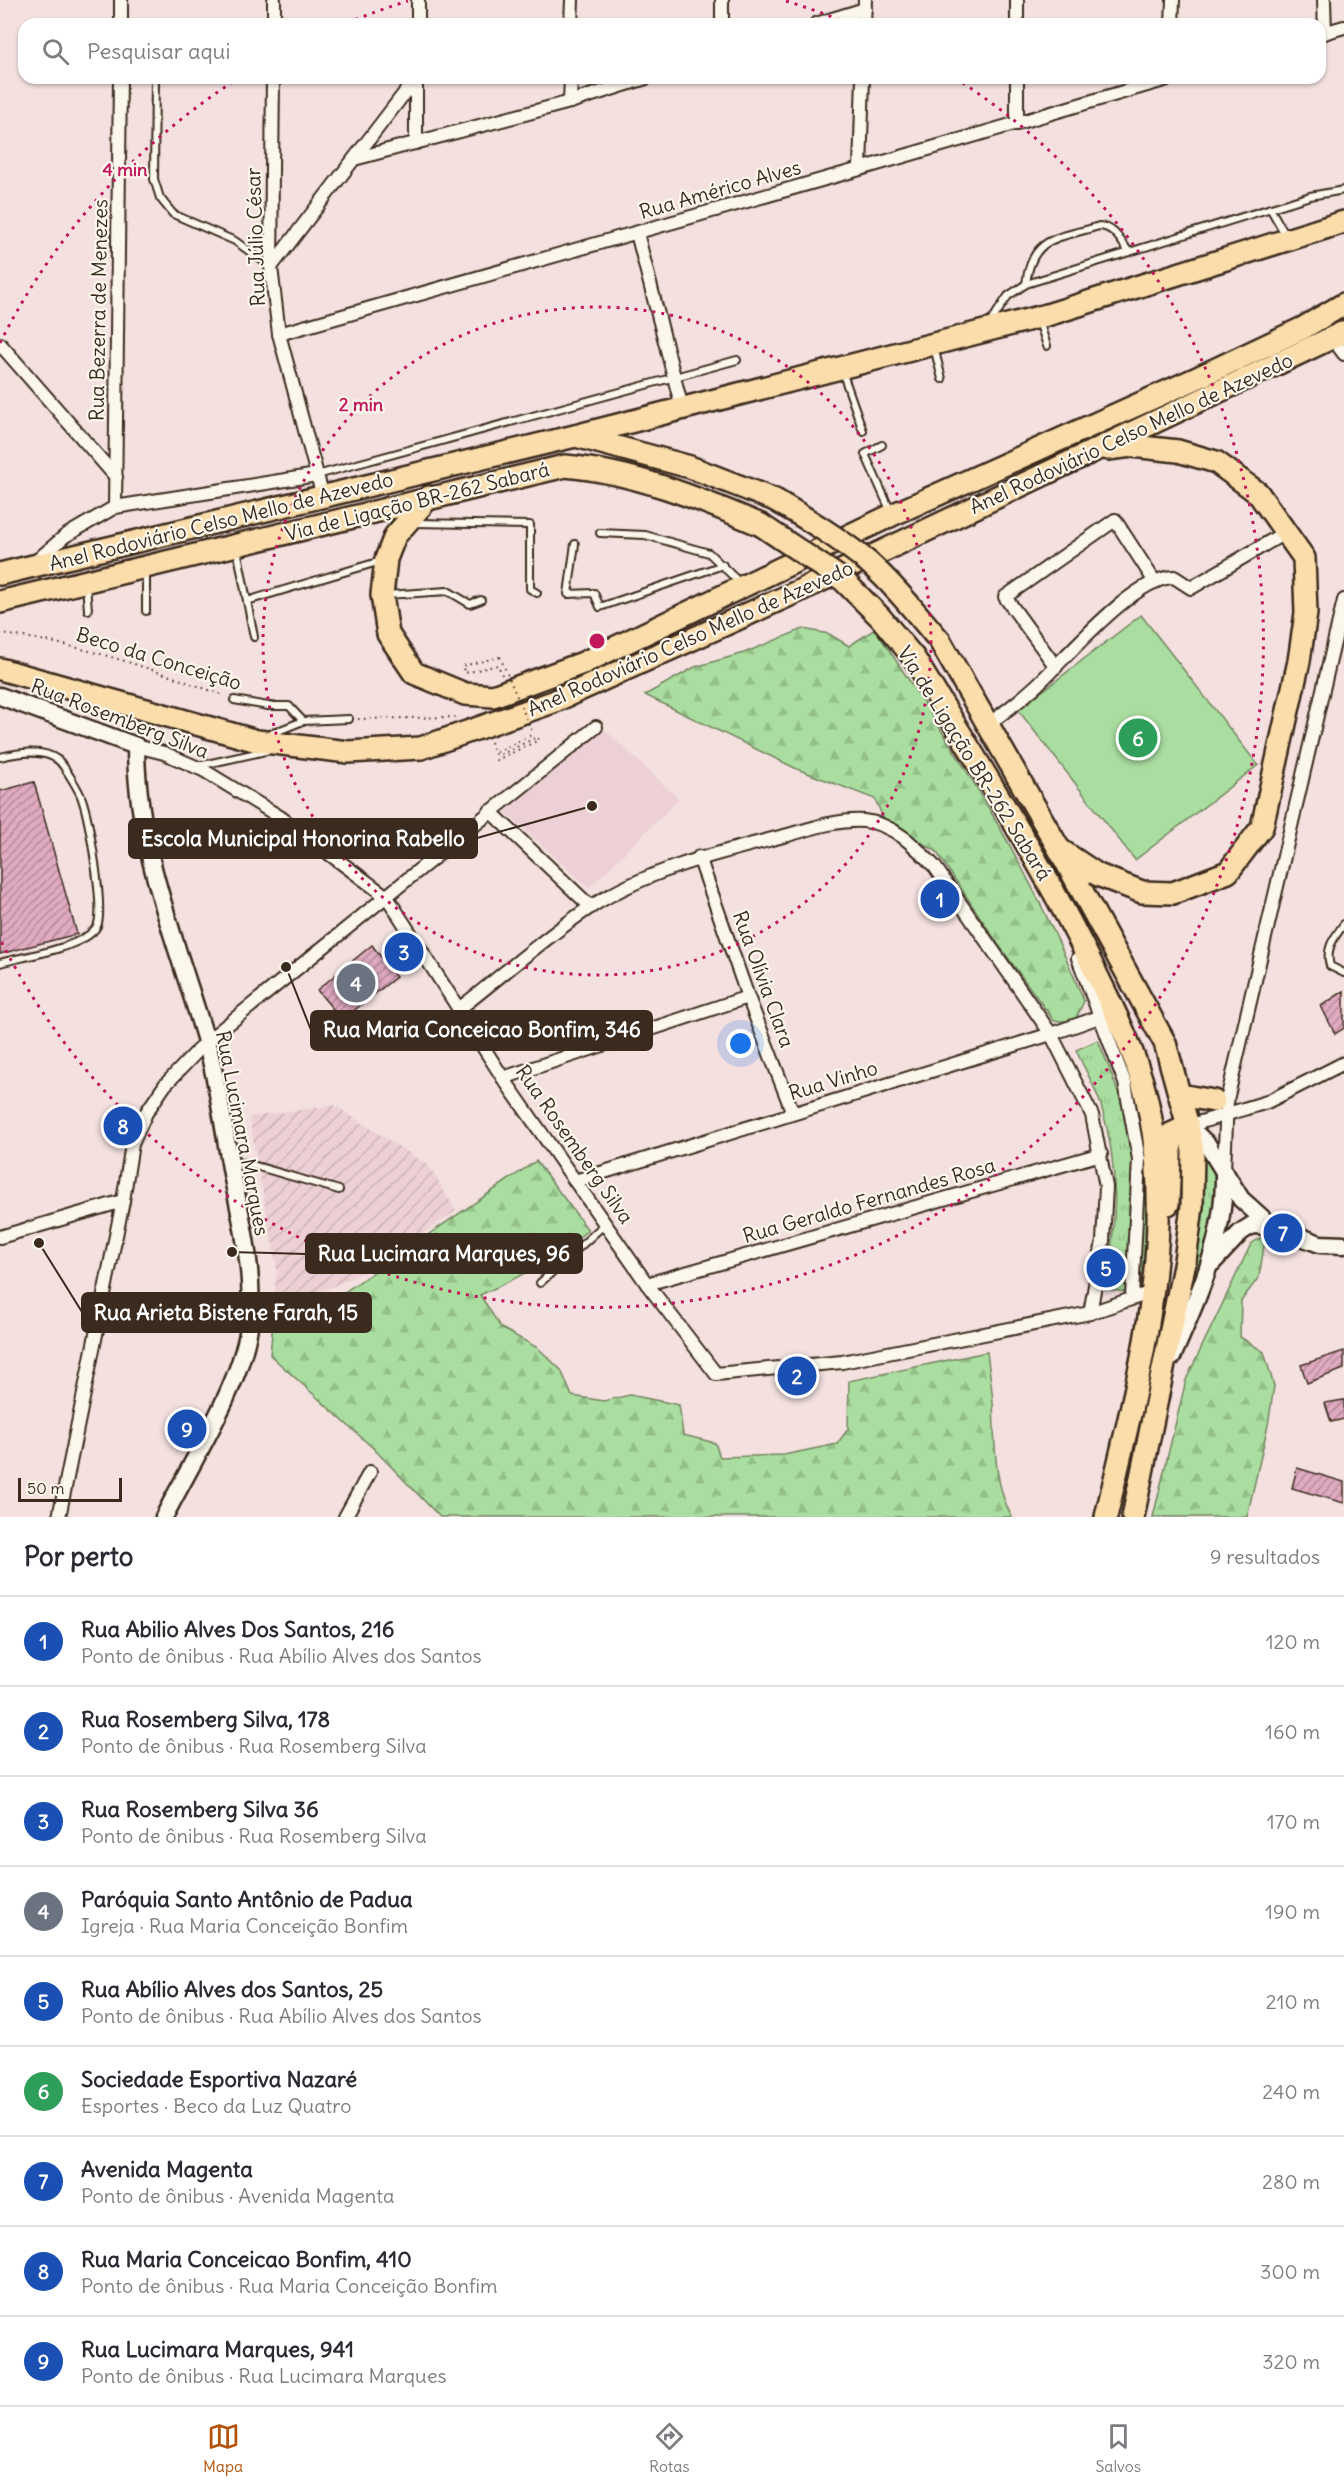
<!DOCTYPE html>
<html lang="pt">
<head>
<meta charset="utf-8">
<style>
	:root { --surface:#fff; --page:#f7f7f7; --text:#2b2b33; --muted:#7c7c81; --line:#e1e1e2; --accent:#b45309 }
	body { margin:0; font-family:Delius,sans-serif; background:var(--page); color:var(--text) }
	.scale { position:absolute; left:18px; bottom:15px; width:104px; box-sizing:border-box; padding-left:6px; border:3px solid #3b2a1e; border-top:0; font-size:16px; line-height:21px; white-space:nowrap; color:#3b2a1e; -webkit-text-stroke:4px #fbf7ec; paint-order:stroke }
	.you { position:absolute; left:741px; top:1044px; width:21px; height:21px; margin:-15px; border:4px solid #fff; border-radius:50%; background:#1a73e8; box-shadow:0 0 0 9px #1a73e833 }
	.badge { display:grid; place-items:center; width:39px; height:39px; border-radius:50%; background:var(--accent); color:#fff; font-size:20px; font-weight:700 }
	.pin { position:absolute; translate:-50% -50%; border:3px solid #fff; box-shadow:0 2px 6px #0006 }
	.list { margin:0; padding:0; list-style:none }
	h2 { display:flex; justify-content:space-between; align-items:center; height:78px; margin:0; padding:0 24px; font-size:26px }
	h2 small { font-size:20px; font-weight:400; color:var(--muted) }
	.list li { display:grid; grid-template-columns:39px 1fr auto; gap:18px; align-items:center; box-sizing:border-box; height:90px; padding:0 24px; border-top:2px solid var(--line) }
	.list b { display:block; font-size:22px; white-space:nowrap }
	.list p { margin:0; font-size:20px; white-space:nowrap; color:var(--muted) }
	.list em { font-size:20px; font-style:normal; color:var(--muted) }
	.icon { flex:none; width:33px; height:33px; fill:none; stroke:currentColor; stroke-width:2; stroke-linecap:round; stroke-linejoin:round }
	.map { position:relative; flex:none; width:1344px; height:1517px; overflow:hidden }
	.search { position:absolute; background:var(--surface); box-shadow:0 2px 4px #0004; left:18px; right:18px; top:18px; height:66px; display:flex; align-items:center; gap:15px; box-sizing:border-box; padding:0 21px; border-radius:18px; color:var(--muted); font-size:22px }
	.sheet { height:888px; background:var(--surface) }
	nav { display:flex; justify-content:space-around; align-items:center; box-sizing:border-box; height:84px; border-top:2px solid var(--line); background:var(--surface); font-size:16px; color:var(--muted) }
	nav a { display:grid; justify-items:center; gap:3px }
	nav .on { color:var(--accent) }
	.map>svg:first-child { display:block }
</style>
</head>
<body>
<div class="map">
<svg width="1344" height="1517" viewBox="0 0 1344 1517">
	<defs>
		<pattern id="industrial-furrows" width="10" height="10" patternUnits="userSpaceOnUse" patternTransform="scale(1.5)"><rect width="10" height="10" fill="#edd0d6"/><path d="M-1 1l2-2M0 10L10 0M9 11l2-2" fill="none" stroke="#ccb3b7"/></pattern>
		<pattern id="grass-tufts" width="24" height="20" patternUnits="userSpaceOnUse" patternTransform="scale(1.5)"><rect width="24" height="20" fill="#aadea0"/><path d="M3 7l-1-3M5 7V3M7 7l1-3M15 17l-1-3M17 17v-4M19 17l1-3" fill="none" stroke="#93bf89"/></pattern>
		<pattern id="forest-firs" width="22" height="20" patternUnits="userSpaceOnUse" patternTransform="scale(1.5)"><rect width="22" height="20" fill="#aadea0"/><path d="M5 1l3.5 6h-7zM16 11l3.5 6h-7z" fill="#93bf89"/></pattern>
		<pattern id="building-hatch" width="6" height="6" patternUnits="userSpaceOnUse" patternTransform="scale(1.5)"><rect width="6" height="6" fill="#e0aac1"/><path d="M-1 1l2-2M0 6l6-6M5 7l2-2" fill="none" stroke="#b78b9c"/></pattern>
	</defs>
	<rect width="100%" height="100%" fill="#f3e0df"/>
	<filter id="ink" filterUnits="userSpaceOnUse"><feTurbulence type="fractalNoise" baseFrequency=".0167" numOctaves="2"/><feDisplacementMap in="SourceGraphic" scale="12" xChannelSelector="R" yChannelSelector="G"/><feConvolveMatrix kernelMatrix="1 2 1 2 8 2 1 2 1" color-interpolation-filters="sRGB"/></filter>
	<g filter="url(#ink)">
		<!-- built -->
		<polygon fill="#edd0d6" points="604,729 679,799 589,888 505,812"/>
		<!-- industrial -->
		<polygon fill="url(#industrial-furrows)" points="334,1105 429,1166 456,1211 372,1268 288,1307 273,1307 277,1269 249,1117"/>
		<!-- grass -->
		<g fill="url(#grass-tufts)" stroke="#72845f" stroke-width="1.5">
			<path d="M 1107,1015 C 1150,1092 1154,1189 1143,1275 L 1139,1273 L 1144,1153 L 1130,1085 Z"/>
			<path d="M 1098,1040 C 1114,1079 1129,1118 1133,1159 C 1137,1197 1130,1254 1125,1292 L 1105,1289 C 1117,1225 1120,1168 1101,1105 C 1095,1086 1084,1068 1076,1050 Z"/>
			<path d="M 1203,1145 C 1207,1154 1213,1165 1214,1175 C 1222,1228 1197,1279 1176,1326 Z"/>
		</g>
		<!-- forest -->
		<g fill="url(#forest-firs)" stroke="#72845f" stroke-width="1.5">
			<path d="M 803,629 L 829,634 L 849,646 L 875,629 C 955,748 1031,868 1084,1001 L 1075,1021 L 1054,1021 L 998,944 L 936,851 L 884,820 L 875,799 L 797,769 L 645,695 L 695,667 L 744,653 Z"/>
			<path d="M 536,1161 L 588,1230 C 554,1259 520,1277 480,1295 L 501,1328 L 538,1348 L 561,1370 L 572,1396 L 604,1401 L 630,1395 L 679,1405 L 683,1435 L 715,1443 L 720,1457 L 784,1455 L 837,1444 L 848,1429 L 849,1381 L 987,1352 C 989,1369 992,1386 993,1403 C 995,1441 993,1483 1012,1517 L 440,1517 L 373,1448 L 270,1355 L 273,1322 L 324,1306 Z"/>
			<polygon points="1266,1234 1259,1277 1241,1301 1240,1337 1264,1352 1274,1386 1268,1425 1247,1517 1153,1517 1186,1380 1251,1244"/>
		</g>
		<!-- park -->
		<polygon fill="#aadea0" stroke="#72845f" stroke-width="1.5" points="1141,615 1258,765 1135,860 1018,710"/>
		<!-- building -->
		<g fill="url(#building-hatch)" stroke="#3b2a1e" stroke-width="1.5">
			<polygon points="34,782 77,934 0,954 0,791"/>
			<polygon points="372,945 396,977 342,1020 317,990"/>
			<polygon points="1344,991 1344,1028 1335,1034 1321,1006"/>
			<polygon points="1344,1351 1344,1369 1307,1383 1301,1365"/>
			<polygon points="1344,1400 1344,1419 1331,1422 1325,1403"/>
			<polygon points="1297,1468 1344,1482 1344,1503 1292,1488"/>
		</g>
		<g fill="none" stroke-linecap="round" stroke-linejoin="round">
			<!-- lane casing -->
			<g stroke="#3b2a1e" stroke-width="10">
				<g id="lane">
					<polyline points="155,78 154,179 160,198 173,214 235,241 270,266"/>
					<polyline points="1270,208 1286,236"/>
					<path d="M 1026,284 C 1032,235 1058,239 1099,226 C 1115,227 1120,240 1129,252"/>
					<polyline points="1039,321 1047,346"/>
					<polyline points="990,323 1008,296 1026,284 1310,196 1344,190"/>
					<polyline points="934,347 942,379"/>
					<polyline points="842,371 863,431"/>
					<polyline points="882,445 865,454 891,512"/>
					<polyline points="317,475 737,360"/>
					<polyline points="414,523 530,525 530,589 537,593"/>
					<polyline points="600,533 645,535 709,553 741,584"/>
					<polyline points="575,544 568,594 594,593 600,607 723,565"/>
					<polyline points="237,549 254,637"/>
					<polyline points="146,571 146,611"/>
					<polyline points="86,585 88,610"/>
					<polyline points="386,595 448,591 470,604 481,600"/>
					<polyline points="247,601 381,561"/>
					<polyline points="234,700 268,706 289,706 303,721"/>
					<polyline points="268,735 303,721 349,719"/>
					<path d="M 0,757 C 17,753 43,748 58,760 C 64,765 80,792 82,799 C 89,819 105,910 97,926 C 85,948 24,956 0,963"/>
					<polyline points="198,766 270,750"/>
					<path d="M 1344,924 C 1334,938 1325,948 1330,966 L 1344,973"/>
					<polyline points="231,1163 245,1163 339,1190"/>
					<polyline points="540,1283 605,1224"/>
				</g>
			</g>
			<!-- street casing -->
			<g stroke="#3b2a1e" stroke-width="16">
				<g id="street">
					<polyline points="1324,0 1325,33"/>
					<polyline points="121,24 121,0"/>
					<polyline points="274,24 274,0"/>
					<polyline points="418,24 418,0"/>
					<polyline points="571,24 572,0"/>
					<polyline points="722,24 722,0"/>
					<polyline points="816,24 865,9"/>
					<polyline points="864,24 865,0"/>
					<polyline points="1017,24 1017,0"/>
					<polyline points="1172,24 1173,0"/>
					<polyline points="1320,34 1344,27"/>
					<polyline points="273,78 271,267 279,334 323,497"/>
					<polyline points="570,102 571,78"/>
					<polyline points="1017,124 1017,78"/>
					<polyline points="416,143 416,79"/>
					<polyline points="354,159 570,102 646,78"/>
					<polyline points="860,169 863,78"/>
					<polyline points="637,233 682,408"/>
					<polyline points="271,267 416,78"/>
					<polyline points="279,334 860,169 1171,78"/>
					<polyline points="1332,338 1344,354"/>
					<polyline points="0,344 116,477"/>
					<polyline points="115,507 120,78"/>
					<polyline points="34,563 65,536 115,507 317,475"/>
					<polyline points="1056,667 1005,597 1115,520 1155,582"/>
					<path d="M 987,725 C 1005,712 1022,699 1038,684 C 1067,657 1134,577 1174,577 L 1191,588 L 1286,532"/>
					<polyline points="136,746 164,753 203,770 280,817 387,897 503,1078 647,1284 716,1374 842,1362 1090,1313 1152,1292"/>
					<polyline points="490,811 591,907"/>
					<polyline points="699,857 748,997 793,1113"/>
					<polyline points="1078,958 1125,1083 1139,1159 1132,1297"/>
					<path d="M 459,1009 C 503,975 546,936 592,906 C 650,869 718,853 784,836 C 810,829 837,819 864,821 C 893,823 916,847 935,867 L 1051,1034 L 1092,1115 L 1106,1187 L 1103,1241 L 1090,1313"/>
					<polyline points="503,1078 748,997"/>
					<polyline points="1188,1126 1267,1102 1344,1063"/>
					<polyline points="1224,1170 1227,1100 1344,600"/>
					<polyline points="575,1181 1051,1034 1102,1016"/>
					<polyline points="0,1237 123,1201"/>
					<polyline points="647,1284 1101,1154"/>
					<polyline points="59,1517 123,1201 132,1144 146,1113 165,1085 206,1042 596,727"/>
					<polyline points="345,1517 370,1472"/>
				</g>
			</g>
			<!-- secondary casing -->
			<g stroke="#3b2a1e" stroke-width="21">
				<g id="secondary">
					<path d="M 0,696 L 136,746 C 136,848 178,945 206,1041 C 219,1085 224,1133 233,1179 C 243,1225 255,1279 249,1327 C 241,1385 191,1463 164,1517"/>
					<polyline points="1188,1126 1207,1144 1241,1199 1271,1226"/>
					<polyline points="1212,1263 1241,1232 1252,1225 1271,1226 1320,1244 1344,1245"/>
					<path d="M 1172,1357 C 1198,1297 1225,1240 1224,1173"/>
				</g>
			</g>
			<!-- highway casing -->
			<g stroke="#3b2a1e" stroke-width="26">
				<g id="highway">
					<polyline points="576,436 690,467 775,500"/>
					<polyline points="429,497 395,536 386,559 382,595 388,634 414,673 465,694 493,696 583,663 892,515 1197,378 1303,328 1344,304"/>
					<polyline points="0,574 575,436 1047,315 1344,222"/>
					<path d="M 0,602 L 565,466 C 634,472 698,498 761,525"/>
					<polyline points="940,641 1059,849 1165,1043 1188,1126 1193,1151 1192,1206 1185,1261 1133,1517"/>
					<path d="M 914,658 C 975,758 1039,858 1091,963 C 1115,1012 1140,1060 1150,1114 C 1176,1248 1136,1387 1106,1517"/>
					<polyline points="0,669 257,741 348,752 421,748 553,702 799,591 1344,332"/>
					<polyline points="1062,851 1098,875 1142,892 1173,893 1228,872 1262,827 1299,661 1306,613 1304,558 1258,493 1216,462 1178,451 1132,446 1108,449"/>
					<polyline points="1180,1095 1214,1101"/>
					<polyline points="1168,1204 1171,1134 1188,1126"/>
				</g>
			</g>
			<!-- path -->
			<g stroke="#3b2a1e" stroke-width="2" stroke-dasharray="1.5 4.5" stroke-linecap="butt">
				<path d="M 0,634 C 76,642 153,669 225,696"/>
				<polyline points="500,657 462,666 465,673 498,665 502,675"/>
				<polyline points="358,719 455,717"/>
				<polyline points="491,742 497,760 539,740 537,737 500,755 497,752 533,734"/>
			</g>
			<!-- lane -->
			<use href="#lane" stroke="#fbf7ec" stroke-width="6"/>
			<!-- street -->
			<use href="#street" stroke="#fbf7ec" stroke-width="12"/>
			<!-- secondary -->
			<use href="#secondary" stroke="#fbf7ec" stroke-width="16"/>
			<!-- highway -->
			<use href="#highway" stroke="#fbddab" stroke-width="21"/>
			<!-- highway-bridge casing -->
			<g stroke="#3b2a1e" stroke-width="26" stroke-linecap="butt">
				<g id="highway-bridge">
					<path d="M 775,500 C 807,519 839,538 868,562 C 895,586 917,614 940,641"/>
					<polyline points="761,525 843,580 880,617 914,658"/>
				</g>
			</g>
			<!-- path-bridge -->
			<polyline stroke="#3b2a1e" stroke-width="2" stroke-dasharray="1.5 4.5" stroke-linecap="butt" points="500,657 533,734"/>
			<!-- highway-bridge -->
			<use href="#highway-bridge" stroke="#fbddab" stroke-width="21"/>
		</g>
	</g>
	<!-- distance rings -->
	<g fill="none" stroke="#c2185b" stroke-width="3" stroke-dasharray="3 6">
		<circle cx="597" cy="641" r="334"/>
		<path d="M0 343A667 667 0 0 1 239 78M347 23A667 667 0 0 1 408 1M786 1A667 667 0 0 1 847 23M955 78A667 667 0 1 1 0 939"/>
	</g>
	<g text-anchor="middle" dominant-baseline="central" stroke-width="4.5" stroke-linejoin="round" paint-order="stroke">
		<!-- street labels -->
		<g font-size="20" fill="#3b2a1e" stroke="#fbf7ec">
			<text transform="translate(720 189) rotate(-16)">Rua Américo Alves</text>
			<text transform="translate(255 237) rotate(-92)">Rua Júlio César</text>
			<text transform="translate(98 310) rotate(-89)">Rua Bezerra de Menezes</text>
			<text transform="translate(1131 433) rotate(-25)">Anel Rodoviário Celso Mello de Azevedo</text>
			<text transform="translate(417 501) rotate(-14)">Via de Ligação BR-262 Sabará</text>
			<text transform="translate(221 521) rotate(-14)">Anel Rodoviário Celso Mello de Azevedo</text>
			<text transform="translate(690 638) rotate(-24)">Anel Rodoviário Celso Mello de Azevedo</text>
			<text transform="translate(159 658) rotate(17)">Beco da Conceição</text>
			<text transform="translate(120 718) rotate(21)">Rua Rosemberg Silva</text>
			<text transform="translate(975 763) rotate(58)">Via de Ligação BR-262 Sabará</text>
			<text transform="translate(764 979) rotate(70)">Rua Olívia Clara</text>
			<text transform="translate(833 1080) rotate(-17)">Rua Vinho</text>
			<text transform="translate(243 1133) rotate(79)">Rua Lucimara Marques</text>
			<text transform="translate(575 1144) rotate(55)">Rua Rosemberg Silva</text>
			<text transform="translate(869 1200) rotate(-16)">Rua Geraldo Fernandes Rosa</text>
		</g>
	</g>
	<circle cx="597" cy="641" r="9" fill="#c2185b" stroke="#fbf7ec" stroke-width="3"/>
	<g font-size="18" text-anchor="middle" font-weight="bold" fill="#c2185b" stroke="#fbf7ec" stroke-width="4.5" stroke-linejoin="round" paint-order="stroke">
		<text x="125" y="176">4 min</text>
		<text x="361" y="411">2 min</text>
	</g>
	<!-- callouts -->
	<path fill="none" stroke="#3b2a1e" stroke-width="2" d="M592 806L477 838M286 967L311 1030M232 1252L306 1254M39 1243L82 1312"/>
	<g fill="#3b2a1e" stroke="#fbf7ec" stroke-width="2">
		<circle cx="592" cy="806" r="6"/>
		<circle cx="286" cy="967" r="6"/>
		<circle cx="232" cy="1252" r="6"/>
		<circle cx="39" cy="1243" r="6"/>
	</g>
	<g fill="#3b2a1e" stroke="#3b2a1e" stroke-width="2">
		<rect x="129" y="819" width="348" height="39" rx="6"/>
		<rect x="311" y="1011" width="341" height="39" rx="6"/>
		<rect x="306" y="1234" width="276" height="39" rx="6"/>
		<rect x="82" y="1293" width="289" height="39" rx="6"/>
	</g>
	<g font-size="21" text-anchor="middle" font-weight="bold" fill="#fff">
		<text x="303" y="846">Escola Municipal Honorina Rabello</text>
		<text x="482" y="1037">Rua Maria Conceicao Bonfim, 346</text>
		<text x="444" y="1261">Rua Lucimara Marques, 96</text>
		<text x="226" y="1320">Rua Arieta Bistene Farah, 15</text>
	</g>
</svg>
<div class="scale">50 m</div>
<div class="you"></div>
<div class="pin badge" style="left:940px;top:899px;background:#1a4fb4">1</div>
<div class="pin badge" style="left:797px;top:1376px;background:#1a4fb4">2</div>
<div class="pin badge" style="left:404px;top:952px;background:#1a4fb4">3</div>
<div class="pin badge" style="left:356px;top:983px;background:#6b7280">4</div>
<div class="pin badge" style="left:1106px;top:1268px;background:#1a4fb4">5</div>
<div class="pin badge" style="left:1138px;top:738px;background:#2e9e5b">6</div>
<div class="pin badge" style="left:1283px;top:1233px;background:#1a4fb4">7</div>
<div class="pin badge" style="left:123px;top:1126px;background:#1a4fb4">8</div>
<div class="pin badge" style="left:187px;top:1429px;background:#1a4fb4">9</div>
<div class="search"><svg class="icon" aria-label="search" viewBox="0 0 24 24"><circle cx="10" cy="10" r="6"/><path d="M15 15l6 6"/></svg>Pesquisar aqui</div>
</div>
<section class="sheet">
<h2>Por perto<small>9 resultados</small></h2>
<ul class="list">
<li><span class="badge" style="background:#1a4fb4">1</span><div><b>Rua Abilio Alves Dos Santos, 216</b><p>Ponto de ônibus · Rua Abílio Alves dos Santos</p></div><em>120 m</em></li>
<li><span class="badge" style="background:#1a4fb4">2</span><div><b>Rua Rosemberg Silva, 178</b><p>Ponto de ônibus · Rua Rosemberg Silva</p></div><em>160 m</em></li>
<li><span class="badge" style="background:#1a4fb4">3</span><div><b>Rua Rosemberg Silva 36</b><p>Ponto de ônibus · Rua Rosemberg Silva</p></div><em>170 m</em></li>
<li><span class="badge" style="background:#6b7280">4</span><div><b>Paróquia Santo Antônio de Padua</b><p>Igreja · Rua Maria Conceição Bonfim</p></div><em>190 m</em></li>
<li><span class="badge" style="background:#1a4fb4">5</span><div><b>Rua Abílio Alves dos Santos, 25</b><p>Ponto de ônibus · Rua Abílio Alves dos Santos</p></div><em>210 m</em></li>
<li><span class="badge" style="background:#2e9e5b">6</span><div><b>Sociedade Esportiva Nazaré</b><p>Esportes · Beco da Luz Quatro</p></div><em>240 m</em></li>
<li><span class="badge" style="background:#1a4fb4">7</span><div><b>Avenida Magenta</b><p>Ponto de ônibus · Avenida Magenta</p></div><em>280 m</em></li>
<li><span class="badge" style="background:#1a4fb4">8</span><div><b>Rua Maria Conceicao Bonfim, 410</b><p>Ponto de ônibus · Rua Maria Conceição Bonfim</p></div><em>300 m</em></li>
<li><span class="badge" style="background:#1a4fb4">9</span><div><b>Rua Lucimara Marques, 941</b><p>Ponto de ônibus · Rua Lucimara Marques</p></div><em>320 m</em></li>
</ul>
</section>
<nav>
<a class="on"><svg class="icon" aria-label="map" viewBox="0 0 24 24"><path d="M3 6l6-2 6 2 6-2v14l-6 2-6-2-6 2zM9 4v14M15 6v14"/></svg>Mapa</a>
<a><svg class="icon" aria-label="directions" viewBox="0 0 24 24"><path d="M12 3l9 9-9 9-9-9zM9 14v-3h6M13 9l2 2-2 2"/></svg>Rotas</a>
<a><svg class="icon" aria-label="saved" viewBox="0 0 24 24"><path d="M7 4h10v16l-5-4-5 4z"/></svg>Salvos</a>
</nav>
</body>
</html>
